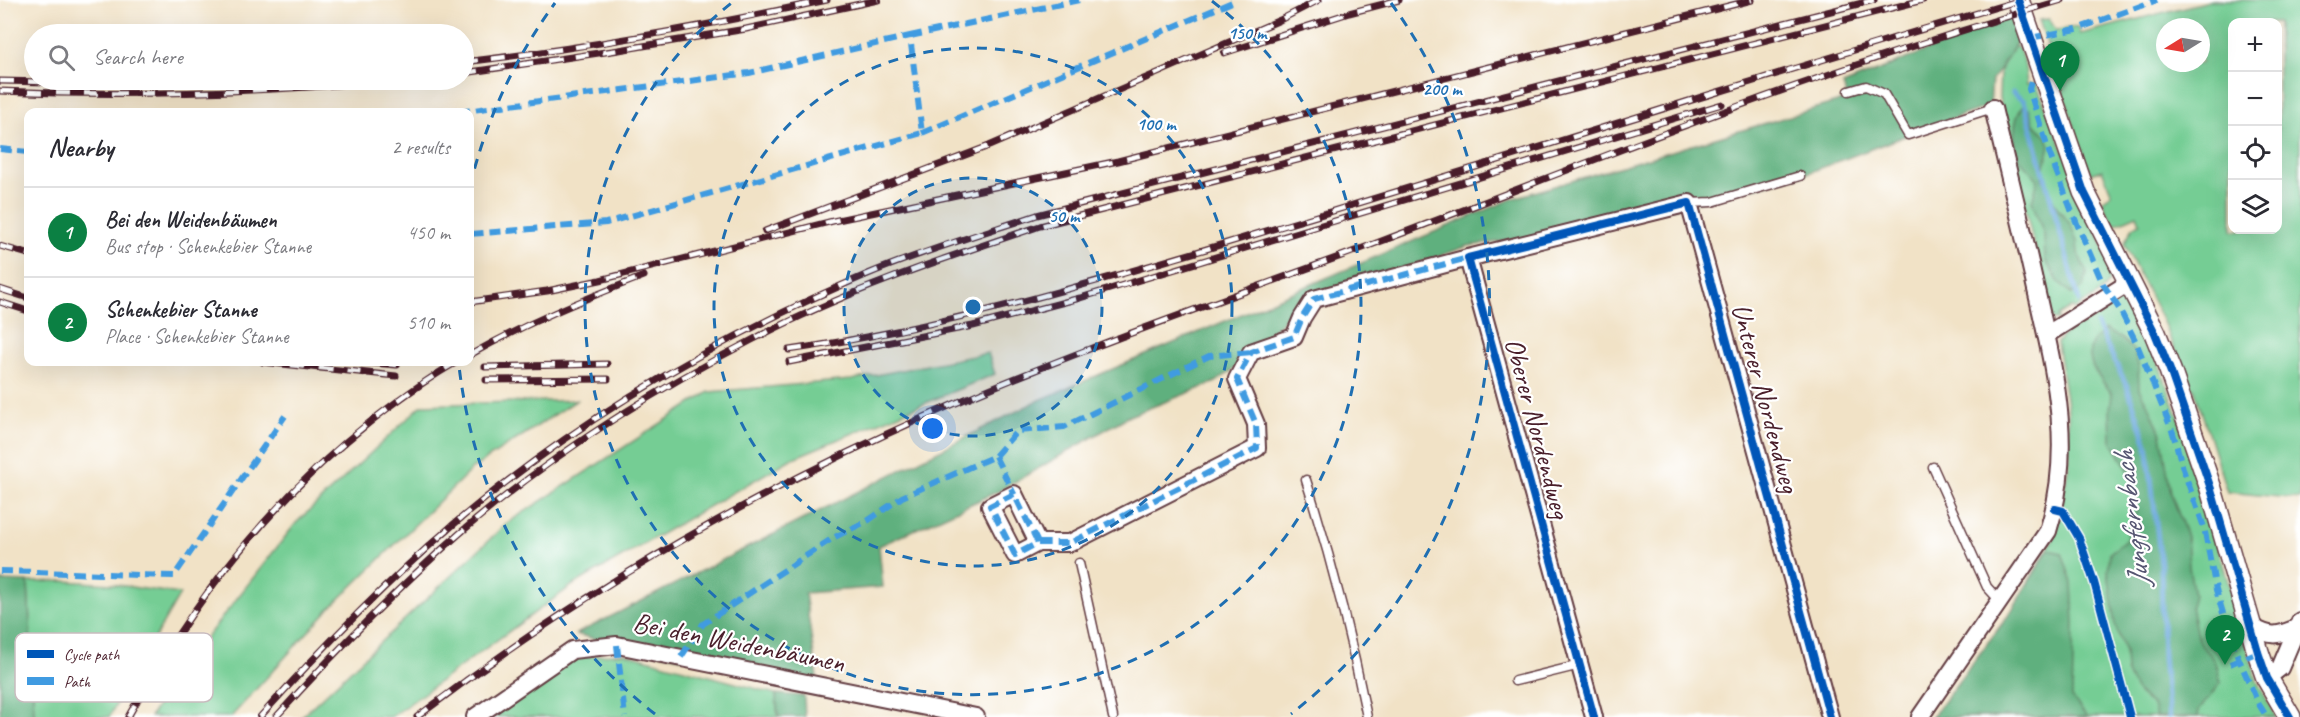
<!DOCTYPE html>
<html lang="en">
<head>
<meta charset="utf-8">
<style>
	:root { --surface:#fff; --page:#f7f7f7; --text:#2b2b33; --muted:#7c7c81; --line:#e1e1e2; --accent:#0b8043 }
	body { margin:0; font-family:Caveat,sans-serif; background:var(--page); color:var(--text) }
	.controls { position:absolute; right:18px; top:18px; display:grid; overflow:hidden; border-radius:12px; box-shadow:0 6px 24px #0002 }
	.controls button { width:54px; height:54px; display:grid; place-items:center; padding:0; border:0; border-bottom:2px solid var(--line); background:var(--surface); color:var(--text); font:30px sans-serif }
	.compass { position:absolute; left:2156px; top:18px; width:54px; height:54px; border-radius:50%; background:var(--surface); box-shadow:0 6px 24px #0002; rotate:259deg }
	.you { position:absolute; left:933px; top:429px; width:21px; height:21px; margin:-15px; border:4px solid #fff; border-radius:50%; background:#1a73e8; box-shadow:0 0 0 9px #1a73e833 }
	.badge { display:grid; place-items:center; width:39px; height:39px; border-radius:50%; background:var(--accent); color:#fff; font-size:20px; font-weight:700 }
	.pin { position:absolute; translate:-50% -50px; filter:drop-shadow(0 2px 3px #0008) }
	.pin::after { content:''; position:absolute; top:32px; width:21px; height:18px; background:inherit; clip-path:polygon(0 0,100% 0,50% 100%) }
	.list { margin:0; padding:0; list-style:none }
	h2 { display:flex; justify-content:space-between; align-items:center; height:78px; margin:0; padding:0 24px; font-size:26px }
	h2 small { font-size:20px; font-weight:400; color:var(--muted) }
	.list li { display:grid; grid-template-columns:39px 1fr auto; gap:18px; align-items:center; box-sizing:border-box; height:90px; padding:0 24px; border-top:2px solid var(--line) }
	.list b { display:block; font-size:22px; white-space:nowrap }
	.list p { margin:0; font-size:20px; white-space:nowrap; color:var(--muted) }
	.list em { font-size:20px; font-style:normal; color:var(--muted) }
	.icon { flex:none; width:33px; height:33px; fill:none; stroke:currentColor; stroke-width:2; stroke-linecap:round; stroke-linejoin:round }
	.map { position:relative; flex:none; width:2300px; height:717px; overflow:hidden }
	.search { position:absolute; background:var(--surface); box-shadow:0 6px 24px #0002; left:24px; top:24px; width:450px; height:66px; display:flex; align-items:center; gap:15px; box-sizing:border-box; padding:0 21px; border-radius:33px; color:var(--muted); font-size:22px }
	.panel { position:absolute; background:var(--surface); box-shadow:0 6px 24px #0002; left:24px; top:108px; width:450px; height:258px; border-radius:12px }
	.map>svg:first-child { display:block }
</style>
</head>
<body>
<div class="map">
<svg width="2300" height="717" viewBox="0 0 2300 717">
	<rect width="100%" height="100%" fill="#fff"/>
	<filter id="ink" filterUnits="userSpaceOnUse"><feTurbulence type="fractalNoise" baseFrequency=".0167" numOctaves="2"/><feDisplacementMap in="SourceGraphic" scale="12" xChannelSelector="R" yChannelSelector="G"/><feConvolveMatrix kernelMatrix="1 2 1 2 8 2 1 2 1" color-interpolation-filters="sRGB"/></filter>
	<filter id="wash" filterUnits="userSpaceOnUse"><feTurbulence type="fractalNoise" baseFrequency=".008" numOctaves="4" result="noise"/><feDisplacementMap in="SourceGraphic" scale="24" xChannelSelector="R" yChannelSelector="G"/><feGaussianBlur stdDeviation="1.35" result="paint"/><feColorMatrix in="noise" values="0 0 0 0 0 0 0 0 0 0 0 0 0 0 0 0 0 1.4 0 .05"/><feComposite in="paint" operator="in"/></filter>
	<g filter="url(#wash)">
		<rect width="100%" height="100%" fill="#f1e2c6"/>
		<!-- green -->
		<g fill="#74cd94" stroke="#5f7660" stroke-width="1.5" fill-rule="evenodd">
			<path d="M 2212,0 L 2300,0 L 2300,499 L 2227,492 L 2194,388 L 2190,388 L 2164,324 L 2124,244 L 2133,227 L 2140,223 L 2137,215 L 2114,225 L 2102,201 L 2112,194 L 2102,170 L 2090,174 L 2039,20 L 2049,19 L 2056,30 L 2078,27 L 2080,34 ZM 2232,22 L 2278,22 L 2278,230 L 2232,230 ZM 2165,27 L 2201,27 L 2201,63 L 2165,63 Z"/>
			<path d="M 2014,46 L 2019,48 L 2025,66 L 2027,84 L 2036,83 L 2111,266 C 2115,289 2091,298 2074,310 L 2072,307 L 2058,316 L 2059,320 L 2053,320 L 2051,317 L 1999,98 L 2000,70 Z"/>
			<polygon points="2115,299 2121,299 2131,305 2148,335 2184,431 2257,681 2276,717 1932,717 2011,612 2054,538 2069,465 2068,411 2057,343 2064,334"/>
			<polygon points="988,353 995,374 791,459 573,585 391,717 301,717 507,523 709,392 851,380"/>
			<polygon points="577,400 473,468 327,611 231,717 150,717 173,680 296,523 422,405"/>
			<polygon points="64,581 111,584 180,594 109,717 34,717 28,582"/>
			<polygon points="625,653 776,694 778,717 492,717 573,657"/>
		</g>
		<!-- forest -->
		<g fill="#5fb07e" stroke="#546854" stroke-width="1.5">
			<polygon points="2010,16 2030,38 2018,41 1992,80 1990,106 1931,126 1800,176 1577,232 1468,246 1318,298 1288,315 1246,360 1216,382 1129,416 999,491 879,546 883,587 805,593 818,685 617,645 576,634 1035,402 1514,198 1847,99 1843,85"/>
			<path d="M 2022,107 L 2029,108 L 2034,124 L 2046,135 L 2050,145 L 2042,178 L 2058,209 L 2071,225 L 2077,242 L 2078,253 L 2087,273 L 2084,287 L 2072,294 L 2058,281 L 2045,260 L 2044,235 L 2032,201 L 2038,180 C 2034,174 2021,162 2019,158 C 2012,142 2013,121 2022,107 Z"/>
			<path d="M 2105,330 L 2122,339 L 2134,351 L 2138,364 L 2139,389 L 2151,410 L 2161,434 L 2171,493 L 2187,537 L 2189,567 L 2194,595 L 2191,606 L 2196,631 L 2202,646 L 2210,654 L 2217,667 L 2221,683 C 2213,691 2208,701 2199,709 L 2198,717 L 2156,717 L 2153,706 L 2135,690 L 2126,671 L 2125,652 L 2115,626 L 2108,571 L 2110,553 L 2126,540 L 2129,525 L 2136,513 L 2132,476 L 2111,441 L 2110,410 L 2112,393 C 2101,380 2081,360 2094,340 C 2096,337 2101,333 2105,330 Z"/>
			<polygon points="2048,550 2062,553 2072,583 2074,624 2072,697 2087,717 1932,717 2011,612"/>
			<polygon points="0,581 28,582 34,717 0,717"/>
			<polygon points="776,694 804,696 805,717 778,717"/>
		</g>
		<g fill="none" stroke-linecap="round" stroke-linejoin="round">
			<!-- stream -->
			<g stroke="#69a8dc" stroke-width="5">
				<polyline points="2013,93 2024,101 2079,301"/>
				<polyline points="2097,325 2127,386 2147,444 2161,565 2163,656 2169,717"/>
			</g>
		</g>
	</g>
	<g filter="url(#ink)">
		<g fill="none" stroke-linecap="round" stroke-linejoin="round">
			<!-- service casing -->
			<g stroke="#633c42" stroke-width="11">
				<g id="service">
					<polyline points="1849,91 1866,86 1884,94 1908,135 1993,108"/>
					<polyline points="1689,203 1712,202 1800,176"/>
					<polyline points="1933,467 1987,587 2001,602"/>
					<path d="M 1306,480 C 1331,558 1351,637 1367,717"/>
					<polyline points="1079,563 1113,717"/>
					<polyline points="1515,681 1580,665"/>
				</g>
			</g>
			<!-- minor casing -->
			<g stroke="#633c42" stroke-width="20">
				<g id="minor">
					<polyline points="2046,335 2130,282"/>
					<polyline points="1038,543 1014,494 990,506 1015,555 1038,543 1070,543 1257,448 1256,424 1237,379 1251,352 1294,337 1302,318 1314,299 1468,258"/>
					<path d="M 2250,626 C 2271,637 2276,637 2298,627"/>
					<polyline points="2267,678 2280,668 2300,621"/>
					<polyline points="475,717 572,650 617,645 976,717"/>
					<polyline points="1594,717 1468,258 1689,203 1830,717"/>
					<path d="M 1920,717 L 2048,531 C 2075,446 2054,370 2035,285 C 2022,226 2007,167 1993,108"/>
				</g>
			</g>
			<!-- tertiary casing -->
			<g stroke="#633c42" stroke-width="24">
				<polyline id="tertiary" points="2018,0 2084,192 2155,333 2170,370 2211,489 2258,652 2267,678 2290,717"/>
			</g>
			<!-- service -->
			<use href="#service" stroke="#fff" stroke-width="8"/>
			<!-- minor -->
			<use href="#minor" stroke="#fff" stroke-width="16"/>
			<!-- tertiary -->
			<use href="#tertiary" stroke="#fff" stroke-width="21"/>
			<!-- rail casing -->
			<g stroke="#4a1f2b" stroke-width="7">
				<g id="rail">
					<polyline points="1224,53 1349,13 1399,0"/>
					<path d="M 464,62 C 586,48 707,26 827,0"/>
					<polyline points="464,73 619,50 746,29 878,0"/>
					<polyline points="0,81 94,83 254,80"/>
					<path d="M 0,91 C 132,97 265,92 397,80"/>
					<polyline points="765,231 989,146 1280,20 1319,0"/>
					<polyline points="0,246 28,254"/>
					<polyline points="0,289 28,298"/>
					<polyline points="0,302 28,311"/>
					<polyline points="470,302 547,291 600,280 833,221 1118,161 1752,0"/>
					<path d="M 789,350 C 963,325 1132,271 1300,221 C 1541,148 1780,71 2021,0"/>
					<path d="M 470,355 C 526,323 584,299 644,276"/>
					<polyline points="263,362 396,376"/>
					<polyline points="361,362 397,365"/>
					<polyline points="789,362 973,326 1080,298 1722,104"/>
					<polyline points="485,367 607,364"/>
					<polyline points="486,380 608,379"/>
					<path d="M 128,717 C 192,602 271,499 375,418 C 401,398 428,378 457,362"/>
					<path d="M 260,717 C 321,649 384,584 454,524 C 577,420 719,337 868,274 C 923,251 980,234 1037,215 L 1874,0"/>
					<path d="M 276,717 C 334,653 394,591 459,534 C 547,458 649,393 752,340 C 843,292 942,259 1040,226 L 1923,0"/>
					<path d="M 417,717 C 575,596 750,494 931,414 C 1077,349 1230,298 1379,242 C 1521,189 1661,132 1804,83 C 1889,53 1976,26 2062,0"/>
				</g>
			</g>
			<!-- rail -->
			<use href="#rail" stroke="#fff" stroke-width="4.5" stroke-dasharray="14" stroke-linecap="butt"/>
			<!-- quiet -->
			<g stroke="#409be1" stroke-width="6" stroke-dasharray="12 6" stroke-linecap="butt">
				<polyline points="910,36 1079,0"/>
				<polyline points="2030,38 2077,29 2157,0"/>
				<polyline points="2031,81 2029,89 2050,155 2072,212 2103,284 2120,310 2136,342 2173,433 2184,472 2204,527 2216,590 2232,643 2258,703 2267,717"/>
				<polyline points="458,112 749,73 910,36 922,133 606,223 470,234"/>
				<polyline points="922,133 1237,0"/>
				<polyline points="0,149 28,152"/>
				<polyline points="995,456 1014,494"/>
				<polyline points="1038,543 1014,494 990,506 1015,555 1038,543 1070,543 1257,448 1256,424 1237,379 1251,352 1294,337 1302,318 1314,299 1468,258"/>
				<polyline points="0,571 174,576 285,416"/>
				<polyline points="617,645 625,717"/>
				<polyline points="681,657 703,624 833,538 869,520 902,497 995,456 1017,431 1064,427 1209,356 1251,352"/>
				<polyline points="2230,664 2258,652"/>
			</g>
			<!-- cycleway casing -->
			<g stroke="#fff" stroke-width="11">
				<g id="cycleway">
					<polyline points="2018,0 2084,192 2155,333 2170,370 2211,489 2258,652 2267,678 2290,717"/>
					<polyline points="2055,509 2063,511 2079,538 2094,582 2130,717"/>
					<polyline points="1594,717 1468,258 1689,203 1830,717"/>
				</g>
			</g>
			<!-- cycleway -->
			<use href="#cycleway" stroke="#0057b8" stroke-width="8"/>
		</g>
	</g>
	<!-- distance rings -->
	<circle cx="973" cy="307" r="129" fill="#1f6fb2" fill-opacity=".12"/>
	<g fill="none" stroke="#1f6fb2" stroke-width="3" stroke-dasharray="10 8">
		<circle cx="973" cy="307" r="129"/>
		<circle cx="973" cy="307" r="259"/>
		<path d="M1212 1A388 388 0 1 1 734 1"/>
		<path d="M655 714A517 517 0 0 1 459 366M470 186A517 517 0 0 1 555 3M1391 3A517 517 0 0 1 1291 714"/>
	</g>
	<g text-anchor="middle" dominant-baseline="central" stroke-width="4.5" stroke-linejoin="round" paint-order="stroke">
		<!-- street labels -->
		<g font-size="28" fill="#4a1f2b" stroke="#fff">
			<text transform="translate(1766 398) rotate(75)">Unterer Nordendweg</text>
			<text transform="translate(1538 428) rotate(75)">Oberer Nordendweg</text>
			<text transform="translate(739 642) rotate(11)">Bei den Weidenbäumen</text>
		</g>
		<!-- water labels -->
		<g font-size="30" font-style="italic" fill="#565672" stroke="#fff">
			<text transform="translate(2131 519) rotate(-97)">Jungfernbach</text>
		</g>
	</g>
	<!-- legend -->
	<rect x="15" y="633" width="198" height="69" rx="9" fill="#fff" stroke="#c9bcbf" stroke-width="1.5"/>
	<rect x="27" y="650" width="27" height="8" fill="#0057b8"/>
	<rect x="27" y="677" width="27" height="8" fill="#409be1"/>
	<g font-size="16" fill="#4a1f2b">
		<text x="64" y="660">Cycle path</text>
		<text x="64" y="687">Path</text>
	</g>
	<circle cx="973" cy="307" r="9" fill="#1f6fb2" stroke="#fff" stroke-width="3"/>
	<g font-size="18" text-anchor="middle" font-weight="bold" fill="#1f6fb2" stroke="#fff" stroke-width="4.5" stroke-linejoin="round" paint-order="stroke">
		<text x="1247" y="39">150 m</text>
		<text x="1442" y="95">200 m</text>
		<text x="1156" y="130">100 m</text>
		<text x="1064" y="222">50 m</text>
	</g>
</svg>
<div class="controls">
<button>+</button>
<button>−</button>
<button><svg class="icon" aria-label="locate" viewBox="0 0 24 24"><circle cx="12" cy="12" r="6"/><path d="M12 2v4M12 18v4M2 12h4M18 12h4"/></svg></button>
<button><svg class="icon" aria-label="layers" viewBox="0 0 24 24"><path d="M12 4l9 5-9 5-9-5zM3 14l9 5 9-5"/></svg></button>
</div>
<svg class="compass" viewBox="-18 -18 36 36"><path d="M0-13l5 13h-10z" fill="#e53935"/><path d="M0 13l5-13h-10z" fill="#7c7c81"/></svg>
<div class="you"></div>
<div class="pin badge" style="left:2060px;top:91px">1</div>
<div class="pin badge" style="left:2225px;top:665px">2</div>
<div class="search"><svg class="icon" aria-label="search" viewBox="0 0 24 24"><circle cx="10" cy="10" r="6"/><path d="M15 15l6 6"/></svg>Search here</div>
<section class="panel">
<h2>Nearby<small>2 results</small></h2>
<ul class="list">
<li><span class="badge">1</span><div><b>Bei den Weidenbäumen</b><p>Bus stop · Schenkebier Stanne</p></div><em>450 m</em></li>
<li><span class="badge">2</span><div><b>Schenkebier Stanne</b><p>Place · Schenkebier Stanne</p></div><em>510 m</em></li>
</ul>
</section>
</div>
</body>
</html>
